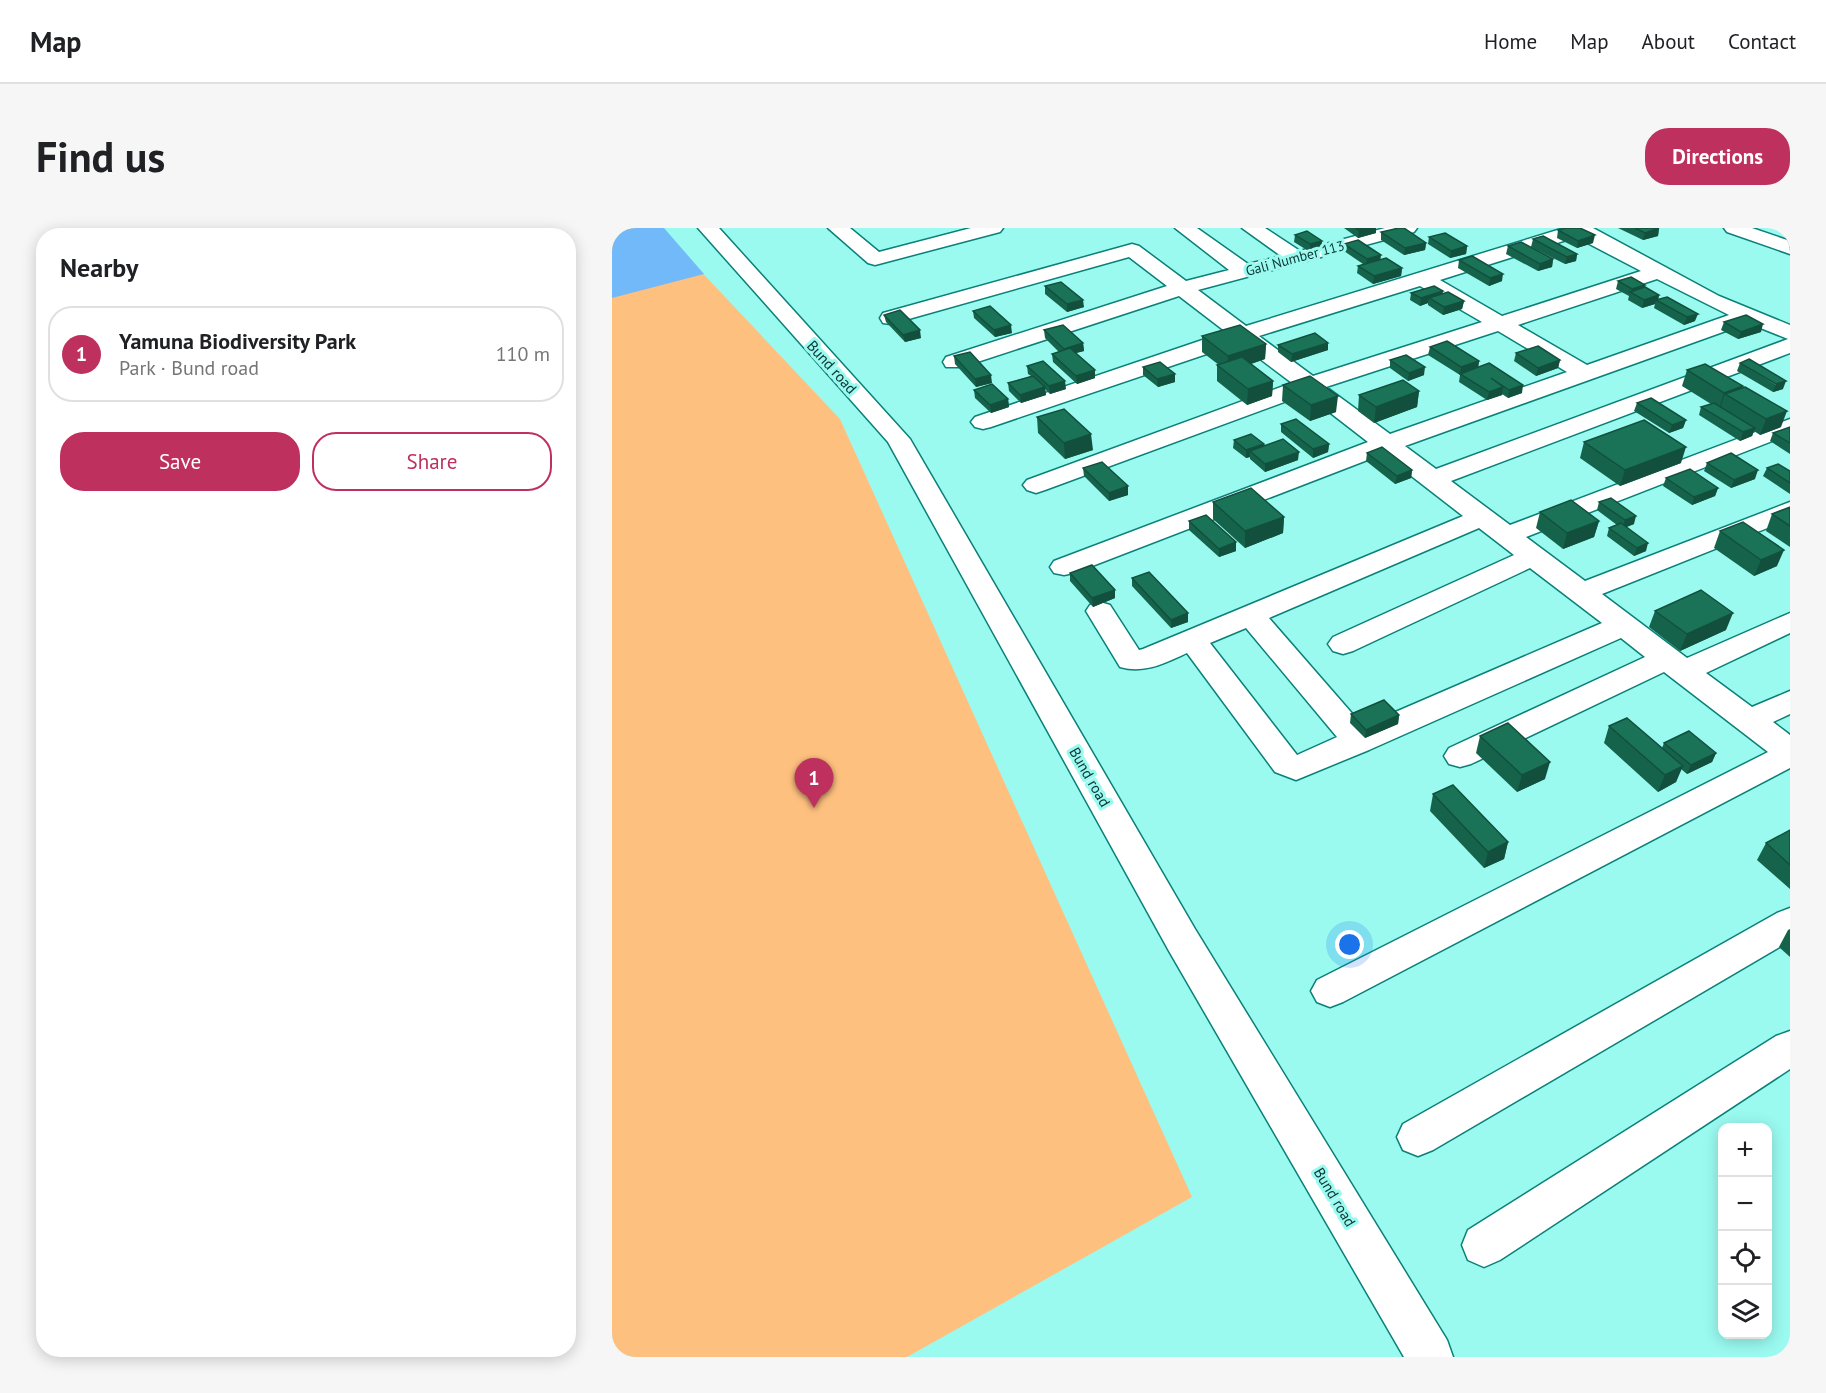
<!DOCTYPE html>
<html lang="en">
<head>
<meta charset="utf-8">
<style>
	:root { --surface:#fff; --page:#f6f6f6; --text:#202124; --muted:#757577; --line:#e0e0e0; --accent:#be305d }
	body { margin:0; font-family:"PT Sans",sans-serif; background:var(--page); color:var(--text) }
	.controls { position:absolute; right:18px; bottom:18px; display:grid; overflow:hidden; border-radius:12px; box-shadow:0 3px 15px #0003 }
	.controls button { width:54px; height:54px; display:grid; place-items:center; padding:0; border:0; border-bottom:2px solid var(--line); background:var(--surface); color:var(--text); font:30px sans-serif }
	.you { position:absolute; left:738px; top:717px; width:21px; height:21px; margin:-15px; border:4px solid #fff; border-radius:50%; background:#1a73e8; box-shadow:0 0 0 9px #1a73e833 }
	.badge { display:grid; place-items:center; width:39px; height:39px; border-radius:50%; background:var(--accent); color:#fff; font-size:20px; font-weight:700 }
	.pin { position:absolute; translate:-50% -50px; filter:drop-shadow(0 2px 3px #0008) }
	.pin::after { content:''; position:absolute; top:32px; width:21px; height:18px; background:inherit; clip-path:polygon(0 0,100% 0,50% 100%) }
	.list { margin:0; padding:0; list-style:none }
	h2 { display:flex; justify-content:space-between; align-items:center; height:78px; margin:0; padding:0 24px; font-size:26px }
	h2 small { font-size:20px; font-weight:400; color:var(--muted) }
	.list li { display:grid; grid-template-columns:39px 1fr auto; gap:18px; align-items:center; box-sizing:border-box; height:96px; margin:0 12px 12px; padding:0 12px; border:2px solid var(--line); border-radius:24px }
	.list b { display:block; font-size:22px; white-space:nowrap }
	.list p { margin:0; font-size:20px; white-space:nowrap; color:var(--muted) }
	.list em { font-size:20px; font-style:normal; color:var(--muted) }
	.actions { display:flex; gap:12px; padding:18px 24px }
	.actions a { flex:1; padding:14px 0; border:2px solid var(--accent); border-radius:24px; text-align:center; font-size:21px; color:var(--accent) }
	.actions .main { background:var(--accent); color:#fff }
	.icon { flex:none; width:33px; height:33px; fill:none; stroke:currentColor; stroke-width:2; stroke-linecap:round; stroke-linejoin:round }
	.map { position:relative; flex:none; width:1178px; height:1129px; overflow:hidden; border-radius:24px }
	header { display:flex; align-items:center; gap:36px; box-sizing:border-box; height:84px; padding:0 30px; background:var(--surface); border-bottom:2px solid var(--line) }
	header strong { font-size:28px }
	nav { display:flex; gap:33px; margin-inline-start:auto; font-size:21px }
	.intro { display:flex; align-items:center; justify-content:space-between; box-sizing:border-box; height:144px; padding:0 36px }
	h1 { margin:0; font-size:42px }
	.button { padding:15px 27px; border-radius:24px; background:var(--accent); color:#fff; font-size:21px; font-weight:700 }
	main { display:flex; gap:36px; padding:0 36px }
	aside { flex:1; background:var(--surface); border-radius:24px; box-shadow:0 3px 15px #0003 }
	.map>svg:first-child { display:block }
</style>
</head>
<body>
<header>
<strong>Map</strong>
<nav><a>Home</a><a>Map</a><a>About</a><a>Contact</a></nav>
</header>
<div class="intro"><h1>Find us</h1><a class="button">Directions</a></div>
<main>
<aside>
<h2>Nearby<small></small></h2>
<ul class="list">
<li><span class="badge">1</span><div><b>Yamuna Biodiversity Park</b><p>Park · Bund road</p></div><em>110 m</em></li>
</ul>
<div class="actions"><a class="main">Save</a><a>Share</a></div>
</aside>
<div class="map">
<svg width="1178" height="1129" viewBox="0 0 1178 1129">
	<rect width="100%" height="100%" fill="#9afaf0"/>
	<!-- green -->
	<polygon fill="#fec07f" points="0,0 48,0 228,191 580,969 295,1129 0,1129"/>
	<!-- water -->
	<polygon fill="#72b9f9" points="0,0 52,0 92,46 0,70"/>
	<g fill="none" stroke-linecap="round" stroke-linejoin="round">
		<!-- minor casing -->
		<g stroke="#0a8078" stroke-width="3">
			<g id="minor">
				<polygon points="216,0 238,0 267,24 359,0 391,0 388,4 263,37 256,35"/>
				<path d="M 563,0 L 585,0 L 636,36 L 669,28 L 630,0 L 653,0 L 688,23 L 773,0 L 805,0 L 802,4 L 586,62 L 634,98 L 952,0 L 981,0 L 1107,68 L 1178,97 L 1178,125 L 839,253 L 898,297 L 1178,191 L 1178,206 L 914,309 L 973,353 L 1178,274 L 1178,291 L 990,366 L 1075,430 L 1178,385 L 1178,405 L 1094,445 L 1140,479 L 1178,463 L 1178,486 L 1161,494 L 1178,507 L 1178,540 L 731,774 L 718,779 L 705,774 L 699,763 L 705,752 L 1156,524 L 1052,444 L 859,536 L 848,539 L 837,536 L 832,528 L 837,520 L 1033,429 L 1009,410 L 757,522 L 684,552 L 663,544 L 575,425 C 553,435 533,446 508,439 L 474,383 L 478,377 L 488,374 L 498,377 L 527,422 L 531,421 L 851,288 L 771,226 L 462,345 L 452,347 L 442,345 L 438,339 L 442,333 L 756,214 L 694,166 L 433,262 L 424,265 L 415,262 L 411,257 L 415,252 L 680,155 L 627,115 L 379,199 L 371,201 L 363,199 L 359,194 L 363,189 L 614,104 L 567,68 L 350,139 L 334,139 L 331,134 L 334,129 L 555,58 L 517,29 L 279,96 L 271,95 L 268,90 L 271,85 L 520,16 L 527,18 L 574,53 L 617,42 ZM 964,9 L 1029,43 L 890,88 L 828,52 ZM 1045,51 L 1117,87 L 975,137 L 906,97 ZM 808,58 L 870,94 L 701,148 L 647,108 ZM 1136,95 L 1176,111 L 824,241 L 793,218 ZM 886,103 L 955,144 L 778,206 L 714,159 ZM 867,300 L 902,327 L 721,409 L 716,416 L 721,423 L 731,426 L 741,423 L 918,340 L 990,395 L 751,498 L 657,390 ZM 634,400 L 725,509 L 685,527 L 598,415 Z"/>
				<polygon points="1112,0 1140,0 1178,13 1178,26 1115,4"/>
				<polygon points="1178,680 1178,713 821,922 806,928 791,922 785,909 791,896 1165,685"/>
				<polygon points="1178,803 1178,841 888,1032 872,1039 856,1032 850,1017 856,1002 1164,808"/>
			</g>
		</g>
		<!-- tertiary casing -->
		<g stroke="#0a8078" stroke-width="3">
			<polygon id="tertiary" points="86,0 107,0 298,211 583,701 835,1112 841,1129 792,1129 557,723 276,214"/>
		</g>
		<!-- minor -->
		<use href="#minor" fill="#fff" fill-rule="evenodd"/>
		<!-- tertiary -->
		<use href="#tertiary" fill="#fff" fill-rule="evenodd"/>
	</g>
	<!-- wall -->
	<g fill="#16634b">
		<polygon points="732,0 764,0 764,5 746,10"/>
		<polygon points="1006,0 1047,0 1046,8 1031,12"/>
		<polygon points="946,2 981,15 965,20 945,10"/>
		<polygon points="769,4 814,15 813,22 792,27 769,12"/>
		<polygon points="683,7 710,20 698,24 682,14"/>
		<polygon points="817,9 855,18 854,26 838,30 816,16"/>
		<polygon points="921,11 965,26 964,33 953,36 919,19"/>
		<polygon points="732,16 790,40 789,48 761,56 745,45 746,38 751,36 732,23"/>
		<polygon points="896,18 941,31 940,39 926,43 894,26"/>
		<polygon points="847,32 890,53 877,58 846,40"/>
		<polygon points="1006,53 1033,57 1033,60 1047,67 1046,71 1083,93 1072,97 1042,80 1043,76 1030,80 1016,72 1017,68 1004,61"/>
		<polygon points="433,58 472,79 455,84 433,66"/>
		<polygon points="799,65 831,66 852,73 850,81 831,87 816,77 816,75 808,78 798,72"/>
		<polygon points="361,83 400,105 383,109 362,90"/>
		<polygon points="272,87 309,110 293,114 274,94"/>
		<polygon points="1112,94 1149,104 1126,111 1109,102"/>
		<polygon points="432,102 471,115 472,123 464,125 483,150 465,156 441,134 440,126 447,124 433,110"/>
		<polygon points="590,108 654,116 653,131 639,136 661,153 660,168 635,177 605,153 605,137 607,137 590,124"/>
		<polygon points="666,117 716,122 679,134 666,124"/>
		<polygon points="818,119 867,133 866,139 910,165 896,170 890,166 890,167 875,172 847,154 848,147 816,127"/>
		<polygon points="904,125 948,132 946,140 924,148 902,133"/>
		<polygon points="342,128 380,155 364,159 343,136"/>
		<polygon points="778,132 812,147 796,153 778,140"/>
		<polygon points="1128,135 1171,161 1161,164 1125,143"/>
		<polygon points="415,138 454,161 438,166 433,161 434,167 409,175 397,163 396,155 419,148 416,146"/>
		<polygon points="531,139 563,154 546,159 531,147"/>
		<polygon points="1075,142 1130,160 1169,199 1148,207 1142,203 1140,208 1128,213 1087,187 1089,179 1099,176 1070,158"/>
		<polygon points="671,157 724,184 698,193 670,173"/>
		<polygon points="362,162 396,171 397,179 379,185 363,170"/>
		<polygon points="807,163 805,179 762,195 746,183 747,167"/>
		<polygon points="1025,175 1074,192 1071,200 1057,205 1022,183"/>
		<polygon points="425,189 481,222 453,231 426,205"/>
		<polygon points="669,196 717,216 716,224 701,230 669,204"/>
		<polygon points="1178,199 1178,226 1158,213 1161,205"/>
		<polygon points="622,212 652,218 686,232 653,244 638,231 638,229 634,230 621,220"/>
		<polygon points="972,214 1069,235 1008,258 968,230"/>
		<polygon points="755,225 800,242 799,250 783,256 754,233"/>
		<polygon points="1095,235 1143,251 1119,260 1092,243"/>
		<polygon points="471,240 516,267 497,273 472,248"/>
		<polygon points="1155,240 1178,243 1178,266 1151,248"/>
		<polygon points="1054,250 1106,260 1103,268 1080,277 1051,258"/>
		<polygon points="601,274 672,289 671,305 633,320 601,291"/>
		<polygon points="987,274 1022,296 1014,299 1034,323 1022,328 995,308 997,300 1005,297 985,282"/>
		<polygon points="1178,279 1178,319 1154,303 1160,286"/>
		<polygon points="928,284 987,293 982,309 951,321 924,300"/>
		<polygon points="577,293 624,314 624,323 607,329 577,302"/>
		<polygon points="1108,303 1165,338 1142,348 1102,320"/>
		<polygon points="458,345 503,370 481,379 458,353"/>
		<polygon points="520,350 576,394 559,400 520,358"/>
		<polygon points="1043,383 1114,402 1068,423 1037,399"/>
		<polygon points="739,486 787,487 786,496 753,510 738,495"/>
		<polygon points="997,498 1050,520 1052,515 1104,525 1100,534 1075,546 1069,541 1064,554 1046,564 992,515"/>
		<polygon points="868,508 933,551 905,564 864,525"/>
		<polygon points="821,566 896,614 892,631 872,640 818,583"/>
		<polygon points="1178,602 1178,661 1145,632 1154,615"/>
		<polygon points="1178,701 1178,729 1167,719 1176,702"/>
	</g>
	<!-- shaded-wall -->
	<g fill="#12503d">
		<polygon points="757,0 764,0 764,5 746,10 747,2"/>
		<polygon points="1047,0 1046,8 1031,12 1033,5"/>
		<polygon points="983,7 981,15 965,20 966,13"/>
		<polygon points="710,13 710,20 698,24 698,16"/>
		<polygon points="814,15 813,22 792,27 793,20"/>
		<polygon points="855,18 854,26 838,30 839,23"/>
		<polygon points="965,26 964,33 953,36 955,29"/>
		<polygon points="769,27 768,35 754,39 755,31"/>
		<polygon points="941,31 940,39 926,43 928,36"/>
		<polygon points="790,40 789,48 761,56 762,48"/>
		<polygon points="891,46 890,53 877,58 878,50"/>
		<polygon points="1033,57 1031,65 1019,65 1020,61"/>
		<polygon points="831,63 830,71 817,70 816,75 808,78 809,70"/>
		<polygon points="1047,67 1046,73 1044,72 1043,76 1030,80 1032,72"/>
		<polygon points="471,72 472,79 455,84 455,76"/>
		<polygon points="852,73 850,81 831,87 832,79"/>
		<polygon points="1086,86 1083,93 1072,97 1075,89"/>
		<polygon points="1151,96 1149,104 1126,111 1129,104"/>
		<polygon points="399,97 400,105 383,109 382,102"/>
		<polygon points="308,102 309,110 293,114 291,107"/>
		<polygon points="471,115 472,123 452,128 452,121"/>
		<polygon points="716,115 716,122 679,134 680,126"/>
		<polygon points="654,116 653,131 615,144 616,128"/>
		<polygon points="948,132 946,140 924,148 926,140"/>
		<polygon points="867,133 866,141 848,147 849,139"/>
		<polygon points="813,139 812,147 796,153 797,145"/>
		<polygon points="483,142 483,150 465,156 464,148"/>
		<polygon points="563,146 563,154 546,159 545,151"/>
		<polygon points="379,147 380,155 364,159 363,151"/>
		<polygon points="453,153 454,161 438,166 437,158"/>
		<polygon points="661,153 660,168 635,177 636,161"/>
		<polygon points="1174,153 1171,161 1161,164 1164,156"/>
		<polygon points="911,157 910,165 896,170 897,162"/>
		<polygon points="1131,158 1126,174 1113,166 1108,180 1107,181 1112,165"/>
		<polygon points="433,159 434,167 409,175 408,167"/>
		<polygon points="891,159 890,167 875,172 877,164"/>
		<polygon points="807,163 805,179 762,195 764,179"/>
		<polygon points="726,168 724,184 698,193 699,177"/>
		<polygon points="396,171 397,179 379,185 378,177"/>
		<polygon points="1175,183 1169,199 1148,207 1154,191"/>
		<polygon points="1074,192 1071,200 1057,205 1060,197"/>
		<polygon points="1143,200 1140,208 1128,213 1131,204"/>
		<polygon points="479,206 481,222 453,231 452,215"/>
		<polygon points="652,216 652,224 638,223 638,229 634,230 634,222"/>
		<polygon points="717,216 716,224 701,230 701,221"/>
		<polygon points="1074,219 1069,235 1008,258 1013,242"/>
		<polygon points="687,224 686,232 653,244 653,236"/>
		<polygon points="800,242 799,250 783,256 785,248"/>
		<polygon points="1146,242 1143,251 1119,260 1122,252"/>
		<polygon points="516,258 516,267 497,273 497,265"/>
		<polygon points="1106,260 1103,268 1080,277 1082,269"/>
		<polygon points="1024,288 1022,296 1010,301 1013,292"/>
		<polygon points="672,289 671,305 633,320 633,303"/>
		<polygon points="987,293 982,309 951,321 955,305"/>
		<polygon points="624,314 624,323 607,329 607,321"/>
		<polygon points="1036,315 1034,323 1022,328 1025,320"/>
		<polygon points="1172,322 1165,338 1142,348 1149,332"/>
		<polygon points="503,362 503,370 481,379 480,370"/>
		<polygon points="576,385 576,394 559,400 559,392"/>
		<polygon points="1121,385 1114,402 1068,423 1075,406"/>
		<polygon points="787,487 786,496 753,510 754,502"/>
		<polygon points="1104,525 1100,534 1075,546 1079,537"/>
		<polygon points="938,534 933,551 905,564 910,547"/>
		<polygon points="1071,538 1064,554 1046,564 1053,547"/>
		<polygon points="896,614 892,631 872,640 876,624"/>
	</g>
	<!-- building -->
	<g fill="#1a7357" stroke="#12503d" stroke-width="1.5">
		<polygon points="743,0 757,0 747,2"/>
		<polygon points="787,0 792,0 814,15 793,20 769,4"/>
		<polygon points="954,0 968,0 983,7 966,13 946,2"/>
		<polygon points="1023,0 1047,0 1033,5"/>
		<polygon points="695,3 710,13 698,16 683,7"/>
		<polygon points="833,5 855,18 839,23 817,9"/>
		<polygon points="931,8 965,26 955,29 921,11"/>
		<polygon points="746,12 769,27 755,31 732,16"/>
		<polygon points="909,14 941,31 928,36 896,18"/>
		<polygon points="860,28 891,46 878,50 847,32"/>
		<polygon points="774,30 790,40 762,48 746,38"/>
		<polygon points="1019,49 1033,57 1020,61 1006,53"/>
		<polygon points="449,54 471,72 455,76 433,58"/>
		<polygon points="822,58 831,63 809,70 799,65"/>
		<polygon points="1033,59 1047,67 1032,72 1018,64"/>
		<polygon points="836,64 852,73 832,79 817,70"/>
		<polygon points="1055,69 1086,86 1075,89 1044,72"/>
		<polygon points="378,78 399,97 382,102 361,83"/>
		<polygon points="288,82 308,102 291,107 272,87"/>
		<polygon points="1134,87 1151,96 1129,104 1112,94"/>
		<polygon points="451,97 471,115 452,121 432,102"/>
		<polygon points="628,97 654,116 616,128 590,108"/>
		<polygon points="703,105 716,115 680,126 666,117"/>
		<polygon points="835,113 867,133 849,139 818,119"/>
		<polygon points="926,118 948,132 926,140 904,125"/>
		<polygon points="458,120 483,142 464,148 440,126"/>
		<polygon points="358,124 379,147 363,151 342,128"/>
		<polygon points="794,127 813,139 797,145 778,132"/>
		<polygon points="630,129 661,153 636,161 605,137"/>
		<polygon points="1137,131 1174,153 1164,156 1128,135"/>
		<polygon points="431,133 453,153 437,158 415,138"/>
		<polygon points="548,134 563,146 545,151 531,139"/>
		<polygon points="877,135 911,157 897,162 879,150 891,159 877,164 848,146"/>
		<polygon points="1093,136 1131,158 1112,165 1075,142"/>
		<polygon points="421,148 433,159 408,167 396,155"/>
		<polygon points="698,148 726,168 699,177 671,157"/>
		<polygon points="791,152 807,163 764,179 747,167"/>
		<polygon points="380,156 396,171 378,177 362,162"/>
		<polygon points="1133,159 1175,183 1154,191 1113,166"/>
		<polygon points="1039,170 1074,192 1060,197 1025,175"/>
		<polygon points="1102,175 1143,200 1131,204 1089,179"/>
		<polygon points="452,181 479,206 452,215 425,189"/>
		<polygon points="684,191 717,216 701,221 669,196"/>
		<polygon points="1032,192 1074,219 1013,242 972,214"/>
		<polygon points="1178,199 1178,215 1161,205"/>
		<polygon points="639,206 652,216 634,222 622,212"/>
		<polygon points="671,211 687,224 653,236 638,223"/>
		<polygon points="770,219 800,242 785,248 755,225"/>
		<polygon points="1119,225 1146,242 1122,252 1095,235"/>
		<polygon points="490,234 516,258 497,265 471,240"/>
		<polygon points="1166,236 1178,243 1178,255 1155,240"/>
		<polygon points="1078,241 1106,260 1082,269 1054,250"/>
		<polygon points="639,260 672,289 633,303 601,274"/>
		<polygon points="999,270 1024,288 1013,292 987,274"/>
		<polygon points="959,272 987,293 955,305 928,284"/>
		<polygon points="1178,279 1178,298 1160,286"/>
		<polygon points="594,287 624,314 607,321 577,293"/>
		<polygon points="1131,294 1172,322 1149,332 1108,303"/>
		<polygon points="1009,295 1036,315 1025,320 997,300"/>
		<polygon points="480,337 503,362 480,370 458,345"/>
		<polygon points="537,344 576,385 559,392 520,350"/>
		<polygon points="1089,362 1121,385 1075,406 1043,383"/>
		<polygon points="772,472 787,487 754,502 739,486"/>
		<polygon points="1015,490 1071,538 1053,547 997,498"/>
		<polygon points="896,495 938,534 910,547 868,508"/>
		<polygon points="1077,503 1104,525 1079,537 1052,515"/>
		<polygon points="841,557 896,614 876,624 821,566"/>
		<polygon points="1178,602 1178,637 1154,615"/>
	</g>
	<g text-anchor="middle" dominant-baseline="central" stroke-width="6" stroke-linejoin="round" paint-order="stroke">
		<!-- far-street labels -->
		<g font-size="14" fill="#0b3632" stroke="#9afaf0">
			<text transform="translate(683 30) rotate(-15)">Gali Number 113</text>
		</g>
		<!-- street labels -->
		<g font-size="15" fill="#0b3632" stroke="#9afaf0">
			<text transform="translate(220 139) rotate(48)">Bund road</text>
			<text transform="translate(478 549) rotate(60)">Bund road</text>
			<text transform="translate(723 969) rotate(59)">Bund road</text>
		</g>
	</g>
</svg>
<div class="controls">
<button>+</button>
<button>−</button>
<button><svg class="icon" aria-label="locate" viewBox="0 0 24 24"><circle cx="12" cy="12" r="6"/><path d="M12 2v4M12 18v4M2 12h4M18 12h4"/></svg></button>
<button><svg class="icon" aria-label="layers" viewBox="0 0 24 24"><path d="M12 4l9 5-9 5-9-5zM3 14l9 5 9-5"/></svg></button>
</div>
<div class="you"></div>
<div class="pin badge" style="left:202px;top:580px">1</div>
</div>
</main>
</body>
</html>
